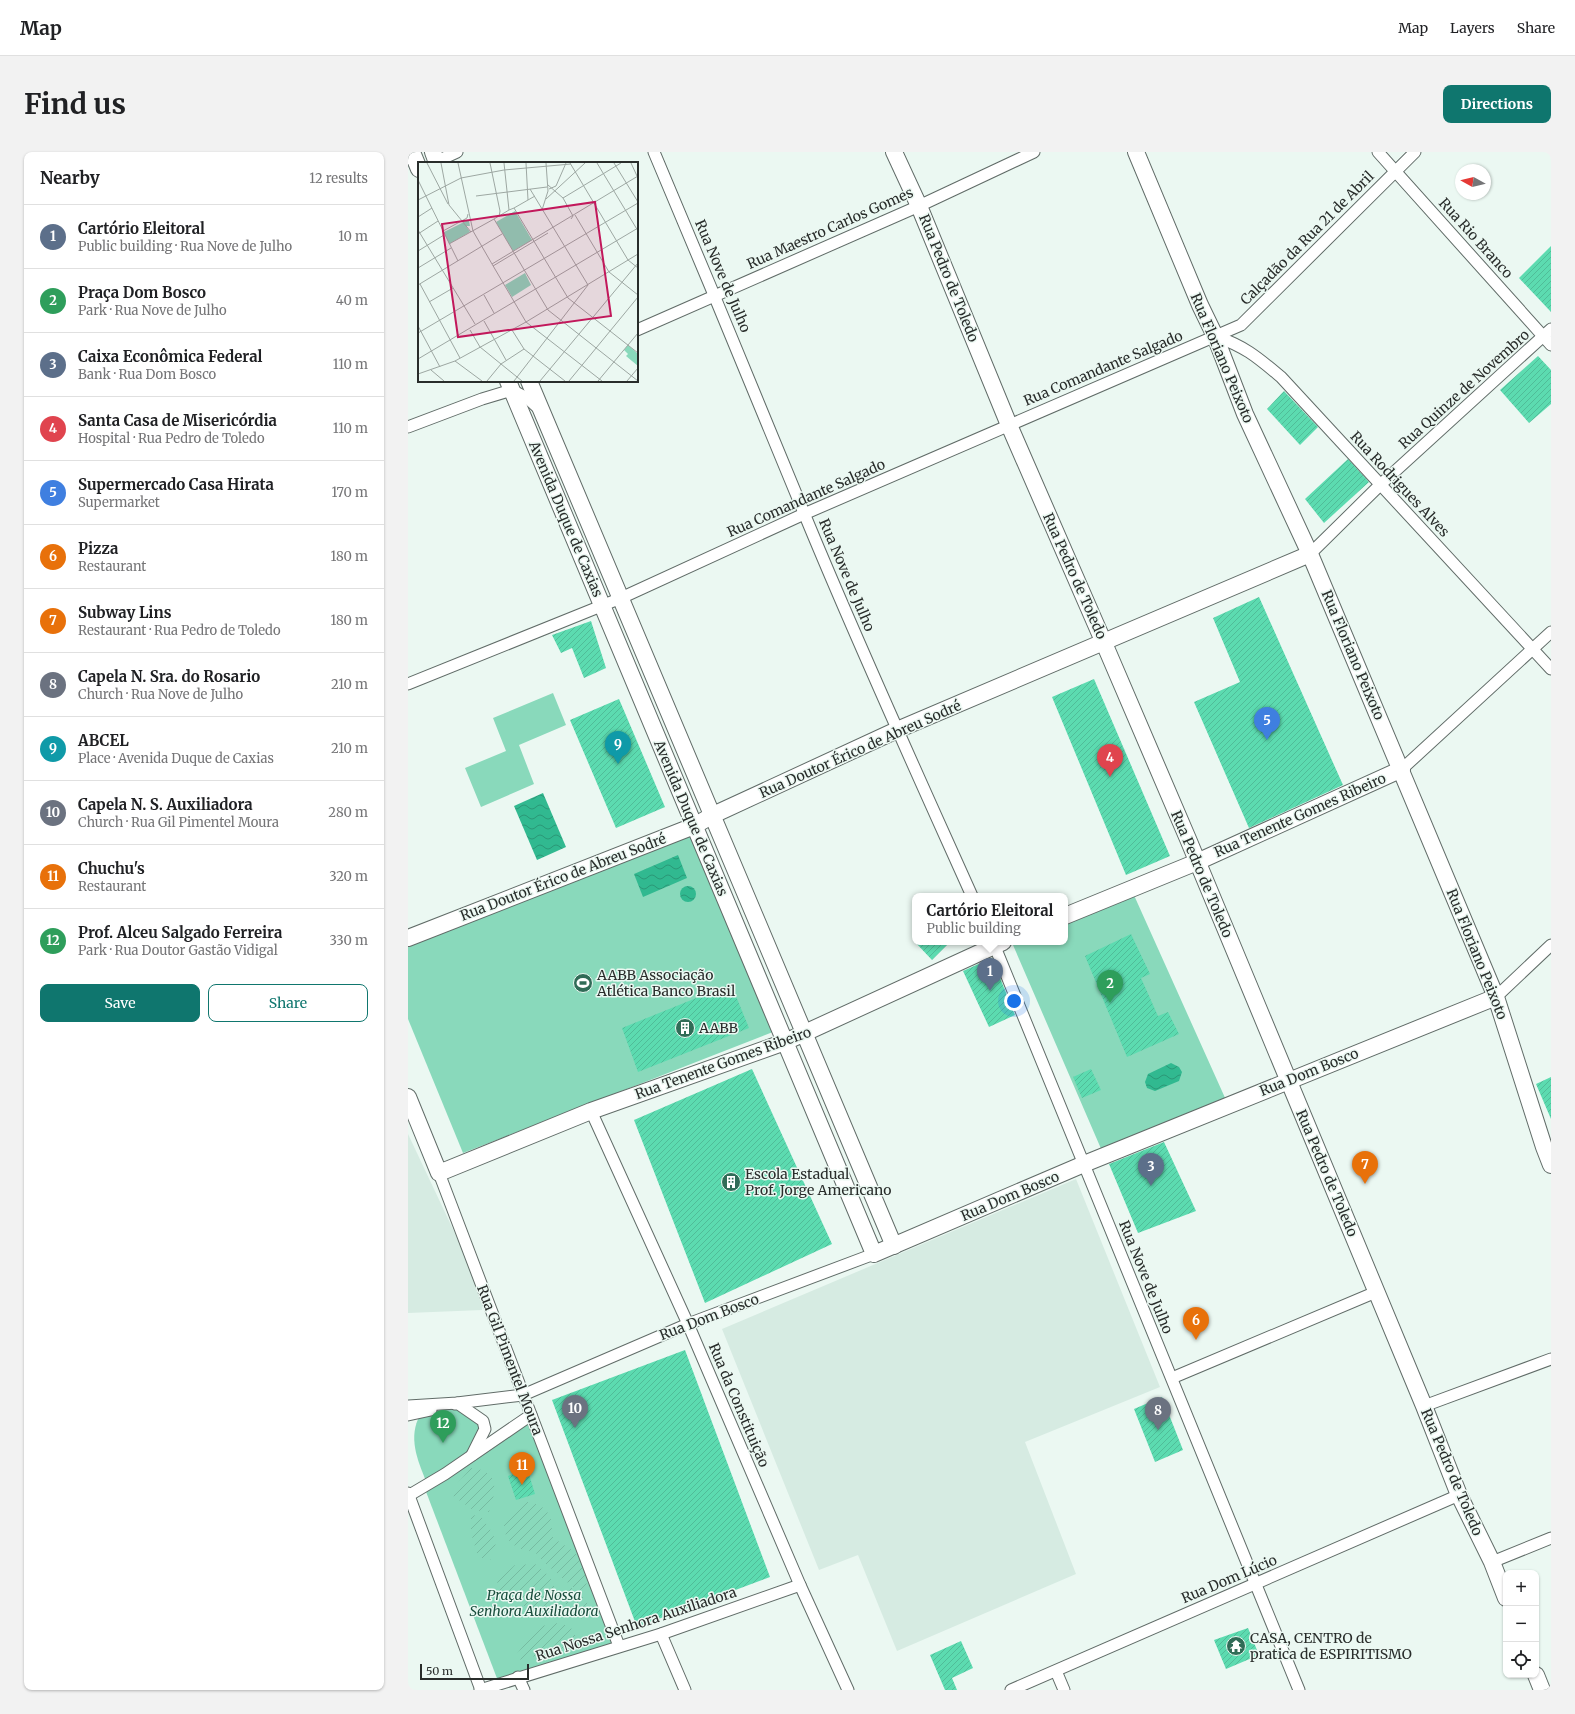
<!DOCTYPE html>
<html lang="en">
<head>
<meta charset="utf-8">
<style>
	:root { --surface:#fff; --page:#f2f2f2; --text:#202124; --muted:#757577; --line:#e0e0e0; --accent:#0f766e }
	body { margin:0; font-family:Merriweather,serif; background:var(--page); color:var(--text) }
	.controls { position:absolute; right:12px; bottom:12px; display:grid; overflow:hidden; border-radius:8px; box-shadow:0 1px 3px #0004 }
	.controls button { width:36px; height:36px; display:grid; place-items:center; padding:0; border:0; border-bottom:1px solid var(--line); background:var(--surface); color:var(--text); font:20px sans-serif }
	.compass { position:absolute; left:1047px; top:12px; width:36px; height:36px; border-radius:50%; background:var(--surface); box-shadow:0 1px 3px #0004; rotate:278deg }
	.scale { position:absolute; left:12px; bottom:10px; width:109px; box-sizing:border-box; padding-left:4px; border:2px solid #292d2b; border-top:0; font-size:11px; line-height:14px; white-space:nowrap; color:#292d2b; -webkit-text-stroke:3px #ebf8f2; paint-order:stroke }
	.you { position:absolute; left:606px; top:849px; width:14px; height:14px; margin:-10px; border:3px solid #fff; border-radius:50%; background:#1a73e8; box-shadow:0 0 0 6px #1a73e833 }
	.badge { display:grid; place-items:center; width:26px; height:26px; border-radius:50%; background:var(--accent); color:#fff; font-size:13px; font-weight:700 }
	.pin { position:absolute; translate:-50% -33px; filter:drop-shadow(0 1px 2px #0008) }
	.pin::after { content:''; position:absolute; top:21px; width:14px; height:12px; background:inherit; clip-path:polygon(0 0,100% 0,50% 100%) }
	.popup { position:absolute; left:504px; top:741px; width:156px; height:52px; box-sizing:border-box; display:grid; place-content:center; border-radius:8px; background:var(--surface); filter:drop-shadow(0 1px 3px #0005); font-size:13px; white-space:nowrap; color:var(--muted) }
	.popup b { font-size:15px; color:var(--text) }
	.popup::after { content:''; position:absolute; left:50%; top:100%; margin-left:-8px; border:8px solid transparent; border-top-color:var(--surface) }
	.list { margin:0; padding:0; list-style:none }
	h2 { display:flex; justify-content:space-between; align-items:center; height:52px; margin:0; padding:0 16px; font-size:17px }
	h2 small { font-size:13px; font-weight:400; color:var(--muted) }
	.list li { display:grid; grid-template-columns:26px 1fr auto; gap:12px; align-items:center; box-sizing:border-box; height:64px; padding:0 16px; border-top:1px solid var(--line) }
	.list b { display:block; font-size:15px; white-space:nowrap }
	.list p { margin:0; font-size:13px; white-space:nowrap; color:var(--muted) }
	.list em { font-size:13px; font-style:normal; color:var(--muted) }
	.actions { display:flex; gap:8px; padding:12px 16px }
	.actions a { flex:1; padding:9px 0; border:1px solid var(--accent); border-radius:8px; text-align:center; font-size:14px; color:var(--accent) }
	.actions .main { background:var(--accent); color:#fff }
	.icon { flex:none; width:22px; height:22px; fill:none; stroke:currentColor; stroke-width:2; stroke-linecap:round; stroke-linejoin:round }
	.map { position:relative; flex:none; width:1143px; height:1538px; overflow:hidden; border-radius:8px }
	header { display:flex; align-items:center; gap:24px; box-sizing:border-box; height:56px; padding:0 20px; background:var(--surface); border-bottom:1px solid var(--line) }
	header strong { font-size:19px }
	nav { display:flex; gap:22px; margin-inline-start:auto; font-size:14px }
	.intro { display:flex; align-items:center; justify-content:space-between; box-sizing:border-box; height:96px; padding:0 24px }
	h1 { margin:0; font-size:28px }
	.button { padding:10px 18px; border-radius:8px; background:var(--accent); color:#fff; font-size:14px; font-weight:700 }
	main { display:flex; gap:24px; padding:0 24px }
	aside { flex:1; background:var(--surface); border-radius:8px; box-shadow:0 1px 3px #0004 }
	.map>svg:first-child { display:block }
</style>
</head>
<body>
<header>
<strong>Map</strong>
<nav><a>Map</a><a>Layers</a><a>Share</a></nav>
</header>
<div class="intro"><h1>Find us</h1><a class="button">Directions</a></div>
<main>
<aside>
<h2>Nearby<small>12 results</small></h2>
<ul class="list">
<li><span class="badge" style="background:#5c6f8a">1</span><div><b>Cartório Eleitoral</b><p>Public building · Rua Nove de Julho</p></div><em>10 m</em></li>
<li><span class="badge" style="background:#2e9e5b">2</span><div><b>Praça Dom Bosco</b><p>Park · Rua Nove de Julho</p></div><em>40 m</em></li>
<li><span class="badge" style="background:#5c6f8a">3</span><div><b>Caixa Econômica Federal</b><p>Bank · Rua Dom Bosco</p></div><em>110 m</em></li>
<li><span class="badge" style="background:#e0444e">4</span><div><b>Santa Casa de Misericórdia</b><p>Hospital · Rua Pedro de Toledo</p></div><em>110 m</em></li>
<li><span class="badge" style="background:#3f7fe0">5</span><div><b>Supermercado Casa Hirata</b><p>Supermarket</p></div><em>170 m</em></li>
<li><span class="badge" style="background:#e8710a">6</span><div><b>Pizza</b><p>Restaurant</p></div><em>180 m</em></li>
<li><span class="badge" style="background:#e8710a">7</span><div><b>Subway Lins</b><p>Restaurant · Rua Pedro de Toledo</p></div><em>180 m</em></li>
<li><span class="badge" style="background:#6b7280">8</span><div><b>Capela N. Sra. do Rosario</b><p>Church · Rua Nove de Julho</p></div><em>210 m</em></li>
<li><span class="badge" style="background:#0f9aa8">9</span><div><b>ABCEL</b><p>Place · Avenida Duque de Caxias</p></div><em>210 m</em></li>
<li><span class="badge" style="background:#6b7280">10</span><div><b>Capela N. S. Auxiliadora</b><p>Church · Rua Gil Pimentel Moura</p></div><em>280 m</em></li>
<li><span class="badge" style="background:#e8710a">11</span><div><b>Chuchu's</b><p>Restaurant</p></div><em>320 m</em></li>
<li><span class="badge" style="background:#2e9e5b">12</span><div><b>Prof. Alceu Salgado Ferreira</b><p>Park · Rua Doutor Gastão Vidigal</p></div><em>330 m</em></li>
</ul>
<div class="actions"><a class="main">Save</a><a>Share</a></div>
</aside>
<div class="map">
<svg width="1143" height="1538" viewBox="0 0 1143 1538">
	<defs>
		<pattern id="garden-furrows" width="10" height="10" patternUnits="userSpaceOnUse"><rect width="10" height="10" fill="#89d9bb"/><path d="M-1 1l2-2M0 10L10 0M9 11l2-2" fill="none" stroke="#76bba1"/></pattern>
		<pattern id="water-waves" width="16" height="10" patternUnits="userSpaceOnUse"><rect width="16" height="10" fill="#31b990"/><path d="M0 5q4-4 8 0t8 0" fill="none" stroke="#2a9776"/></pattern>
		<pattern id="building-hatch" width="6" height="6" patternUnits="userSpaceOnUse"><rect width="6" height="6" fill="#5cdbb0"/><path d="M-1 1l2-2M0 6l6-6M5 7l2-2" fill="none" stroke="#50bc98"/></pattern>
	</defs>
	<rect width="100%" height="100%" fill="#ebf8f2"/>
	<!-- built -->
	<g fill="#d6ebe2">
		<polygon points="0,982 76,1143 74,1158 0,1161"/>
		<polygon points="668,1027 752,1235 617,1290 668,1422 489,1499 450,1403 411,1418 314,1177"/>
	</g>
	<!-- park -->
	<g fill="#89d9bb">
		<polygon points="145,541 158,573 111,593 126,632 73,655 57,616 98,599 85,566"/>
		<polygon points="286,677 370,878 55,1001 0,867 0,794"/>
		<polygon points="725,741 818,948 694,999 605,793 611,790 657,790 657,770"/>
		<path d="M 47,1255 L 66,1265 L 73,1276 L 60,1301 L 18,1329 C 9,1307 0,1285 12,1263 Z"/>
		<polygon points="121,1268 207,1492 90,1529 17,1337"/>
	</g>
	<!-- garden -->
	<g fill="url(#garden-furrows)">
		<path d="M 63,1316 C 67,1317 72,1317 76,1319 C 93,1327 85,1348 81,1360 L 65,1358 L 41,1341 Z"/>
		<path d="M 119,1350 C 138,1352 147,1365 143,1383 C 150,1391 160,1394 167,1401 C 174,1407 179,1431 180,1440 L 167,1437 C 179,1448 184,1453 180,1469 C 168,1465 161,1459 155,1447 L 159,1436 L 166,1436 L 137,1411 L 126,1399 C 90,1399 85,1357 119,1350 Z"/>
		<path d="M 63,1363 L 73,1364 C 84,1381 94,1389 82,1408 L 70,1405 L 63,1381 Z"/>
		<path d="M 127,1412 C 145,1425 149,1433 147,1456 L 131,1462 L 117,1455 L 109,1445 L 93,1441 L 88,1436 L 90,1428 L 107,1413 Z"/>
		<polygon points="147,1471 162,1474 169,1487 165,1493 113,1508 108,1503 130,1475"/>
	</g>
	<!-- water -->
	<g fill="url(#water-waves)">
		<polygon points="135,641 158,695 129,708 106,654"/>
		<polygon points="270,703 279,726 235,745 226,722"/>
		<circle cx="280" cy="742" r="8"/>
		<polygon points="763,911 771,915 774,920 771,929 747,939 739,936 737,930 740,922"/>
	</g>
	<!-- building -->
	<g fill="url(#building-hatch)">
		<polygon points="1143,94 1143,160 1111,126"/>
		<polygon points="1130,204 1143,218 1143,252 1121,271 1092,238"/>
		<polygon points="876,239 910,275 892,293 859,257"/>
		<polygon points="940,307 961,330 916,371 897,347"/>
		<polygon points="851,445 935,633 841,676 786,550 832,530 805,466"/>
		<polygon points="183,469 198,516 176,526 164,496 153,501 144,483"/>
		<polygon points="686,527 762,704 718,723 644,545"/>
		<polygon points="211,547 257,655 208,676 162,568"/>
		<polygon points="723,782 742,822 733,826 750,864 760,860 771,882 719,905 677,804"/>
		<polygon points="507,790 542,790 524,808"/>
		<polygon points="584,806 607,863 581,875 555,819"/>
		<polygon points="323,832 341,876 230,920 214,876"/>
		<polygon points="344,917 424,1092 297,1151 226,968"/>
		<polygon points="683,917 693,938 674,946 665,925"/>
		<polygon points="1143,925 1143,967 1128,932"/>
		<polygon points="756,990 788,1059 730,1081 701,1012"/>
		<polygon points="277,1198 362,1425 229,1475 144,1248"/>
		<polygon points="754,1245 775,1298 747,1310 726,1257"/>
		<polygon points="119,1316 127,1342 108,1348 100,1324"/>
		<polygon points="840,1476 851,1503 818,1517 806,1488"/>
		<polygon points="553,1489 565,1516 544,1526 549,1538 537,1538 522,1503"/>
	</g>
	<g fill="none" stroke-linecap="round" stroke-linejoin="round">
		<!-- street casing -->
		<g stroke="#616c68" stroke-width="13">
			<g id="street">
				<path d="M 246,0 C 297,120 346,240 396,361 C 449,490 507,617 564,744"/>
				<polyline points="970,0 1143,193"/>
				<polyline points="25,11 49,0"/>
				<polyline points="229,178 511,54 626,0"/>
				<path d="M 807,184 C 838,195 849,205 873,225 L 1143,517"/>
				<polyline points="0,275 74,247 104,238 119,246 130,256"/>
				<polyline points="902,402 972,333 1143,177"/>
				<polyline points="0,532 213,446 396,362 833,173 1007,0"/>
				<polyline points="994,617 1143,480"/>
				<polyline points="585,790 891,1538"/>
				<polyline points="1088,845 1143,793"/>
				<polyline points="183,959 280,1172 392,1433 440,1538"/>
				<polyline points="31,1021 211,1494"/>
				<polyline points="764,1226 968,1140"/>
				<polyline points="47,1252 49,1251 75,1269 77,1277 64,1303"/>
				<polyline points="0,1254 49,1251 115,1243 280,1172 466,1102"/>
				<polyline points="1016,1254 1143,1207"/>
				<polyline points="0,1263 23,1258"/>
				<polyline points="0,1341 73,1538"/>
				<polyline points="0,1344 37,1322 123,1263"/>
				<polyline points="1084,1410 1143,1386"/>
				<polyline points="253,1482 277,1538"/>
				<polyline points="648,1519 656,1538"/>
				<polyline points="110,1525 116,1538"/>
				<polyline points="72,1538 253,1482 392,1433"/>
				<polyline points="603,1538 1051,1343"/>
			</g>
		</g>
		<!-- secondary casing -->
		<g stroke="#616c68" stroke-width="18">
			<g id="secondary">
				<polyline points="4,0 11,17"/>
				<polyline points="25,0 29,11"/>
				<polyline points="486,0 511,54 601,273 696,491 780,687 1016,1254 1051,1343 1084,1410 1098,1446"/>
				<polyline points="728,0 792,153 807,184 837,262 902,402 1088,845 1136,995 1143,1013"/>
				<polyline points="100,229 466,1102 676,1012 1088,845"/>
				<polyline points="121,229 486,1094"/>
				<polyline points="657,764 789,710 994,617"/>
				<polyline points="0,786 286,674 305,663 489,578 902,402"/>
				<polyline points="0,945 31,1021 183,959 377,890 595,790"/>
				<polyline points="1128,1523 1134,1538"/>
			</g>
		</g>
		<!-- street -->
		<use href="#street" stroke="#fff" stroke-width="11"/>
		<!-- secondary -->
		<use href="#secondary" stroke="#fff" stroke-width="16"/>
	</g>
	<!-- icons -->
	<defs>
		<g id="stadium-disc" transform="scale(1)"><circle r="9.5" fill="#306c57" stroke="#ebf8f2"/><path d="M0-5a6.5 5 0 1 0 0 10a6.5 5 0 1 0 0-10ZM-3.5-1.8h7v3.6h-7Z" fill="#fff"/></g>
		<g id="building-disc" transform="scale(1)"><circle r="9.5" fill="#306c57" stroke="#ebf8f2"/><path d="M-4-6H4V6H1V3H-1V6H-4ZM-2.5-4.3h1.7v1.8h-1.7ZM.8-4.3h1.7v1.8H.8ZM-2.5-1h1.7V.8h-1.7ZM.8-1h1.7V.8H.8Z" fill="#fff"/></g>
		<g id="temple-disc" transform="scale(1)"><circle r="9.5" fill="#306c57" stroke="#ebf8f2"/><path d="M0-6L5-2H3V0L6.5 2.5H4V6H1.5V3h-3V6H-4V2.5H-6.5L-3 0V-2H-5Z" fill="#fff"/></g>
	</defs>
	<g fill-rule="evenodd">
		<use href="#stadium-disc" x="175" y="831"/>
		<use href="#building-disc" x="277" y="876"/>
		<use href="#building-disc" x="323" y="1030"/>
		<use href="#temple-disc" x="828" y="1494"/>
	</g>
	<g text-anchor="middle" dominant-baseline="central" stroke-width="3" stroke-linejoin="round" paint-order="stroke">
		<!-- street labels -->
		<g font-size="14" fill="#292d2b" stroke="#ebf8f2">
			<text transform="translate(422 76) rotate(-24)">Rua Maestro Carlos Gomes</text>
			<text transform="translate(899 86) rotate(-45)">Calçadão da Rua 21 de Abril</text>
			<text transform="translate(1068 86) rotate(48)">Rua Rio Branco</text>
			<text transform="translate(315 124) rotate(67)">Rua Nove de Julho</text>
			<text transform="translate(541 126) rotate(68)">Rua Pedro de Toledo</text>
			<text transform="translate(814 206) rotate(67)">Rua Floriano Peixoto</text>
			<text transform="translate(695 216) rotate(-23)">Rua Comandante Salgado</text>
			<text transform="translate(1056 237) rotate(-42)">Rua Quinze de Novembro</text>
			<text transform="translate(992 332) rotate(47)">Rua Rodrigues Alves</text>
			<text transform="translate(398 346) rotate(-24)">Rua Comandante Salgado</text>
			<text transform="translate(158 367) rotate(67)">Avenida Duque de Caxias</text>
			<text transform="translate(439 423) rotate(67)">Rua Nove de Julho</text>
			<text transform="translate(667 424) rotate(66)">Rua Pedro de Toledo</text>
			<text transform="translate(945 503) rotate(67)">Rua Floriano Peixoto</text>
			<text transform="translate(452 597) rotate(-24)">Rua Doutor Érico de Abreu Sodré</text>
			<text transform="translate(892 663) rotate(-24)">Rua Tenente Gomes Ribeiro</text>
			<text transform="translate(283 666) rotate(67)">Avenida Duque de Caxias</text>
			<text transform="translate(794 722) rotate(67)">Rua Pedro de Toledo</text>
			<text transform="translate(155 725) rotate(-21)">Rua Doutor Érico de Abreu Sodré</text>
			<text transform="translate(1069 802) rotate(68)">Rua Floriano Peixoto</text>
			<text transform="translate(315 911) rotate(-20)">Rua Tenente Gomes Ribeiro</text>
			<text transform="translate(901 920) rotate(-22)">Rua Dom Bosco</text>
			<text transform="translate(919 1021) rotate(67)">Rua Pedro de Toledo</text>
			<text transform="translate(602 1044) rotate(-23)">Rua Dom Bosco</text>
			<text transform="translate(738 1125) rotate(68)">Rua Nove de Julho</text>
			<text transform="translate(301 1165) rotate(-21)">Rua Dom Bosco</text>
			<text transform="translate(102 1208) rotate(69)">Rua Gil Pimentel Moura</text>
			<text transform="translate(331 1253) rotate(67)">Rua da Constituição</text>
			<text transform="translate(1044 1320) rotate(67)">Rua Pedro de Toledo</text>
			<text transform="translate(821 1427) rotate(-23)">Rua Dom Lúcio</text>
			<text transform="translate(228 1472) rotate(-18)">Rua Nossa Senhora Auxiliadora</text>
		</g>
		<!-- poi labels -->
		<g font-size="14" fill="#292d2b" stroke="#ebf8f2" text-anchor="start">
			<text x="189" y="823">AABB Associação<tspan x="189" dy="16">Atlética Banco Brasil</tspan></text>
			<text x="291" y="876">AABB</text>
			<text x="337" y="1022">Escola Estadual<tspan x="337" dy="16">Prof. Jorge Americano</tspan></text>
			<text x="842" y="1486">CASA, CENTRO de<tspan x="842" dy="16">pratica de ESPIRITISMO</tspan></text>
		</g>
		<!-- park labels -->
		<g font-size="14" font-style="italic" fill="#194e3d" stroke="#ebf8f2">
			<text x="126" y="1443">Praça de Nossa<tspan x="126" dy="16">Senhora Auxiliadora</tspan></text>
		</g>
	</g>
	<!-- overview -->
	<g transform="translate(10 10)">
		<rect width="220" height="220" fill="#ebf8f2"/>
		<path d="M 97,49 L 114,78 L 95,89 L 78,60 ZM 48,59 L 51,59 L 52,64 L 48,64 L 52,70 L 31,82 L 26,70 ZM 107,111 L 113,123 L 94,135 L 87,123 ZM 210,183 L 220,192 L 220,204 L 208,194 L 210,192 L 206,188 Z" fill="#89d9bb"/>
		<path fill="none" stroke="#9da7a2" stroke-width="1" d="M 9,1 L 30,42M 23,1 L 31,43 L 53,70M 40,1 L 55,69 L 74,102M 72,1 L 82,49 L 81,55M 86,1 L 91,48M 108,1 L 110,38M 152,1 L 210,98 L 220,106M 179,1 L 220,69M 196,1 L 220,40M 213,1 L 219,14M 0,18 L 40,99M 130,23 L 145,36 L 155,54 L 153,57M 131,27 L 138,24 L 148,1M 58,34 L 129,25M 145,36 L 203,1M 128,37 L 167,1M 0,38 L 43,16 L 86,8 L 153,2M 96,46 L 117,34M 124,48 L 130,29 L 128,1M 157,53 L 191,110 L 220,133M 0,55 L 14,46M 0,68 L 57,162M 25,69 L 49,56 L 50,52M 0,72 L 20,59M 31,82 L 76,57M 0,89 L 26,73M 75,104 L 130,71M 0,106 L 33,86M 2,122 L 42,196M 0,123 L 84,72M 66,133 L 76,151M 150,136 L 220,191M 11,140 L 35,126M 130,148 L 220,219M 130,148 L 76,57 L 91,48 L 96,46 L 150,136M 66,159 L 88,198M 108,160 L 184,219M 108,160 L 74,102 L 220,14M 0,164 L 22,205M 52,168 L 62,185 L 104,219M 94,168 L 106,187 L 147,219M 0,171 L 220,41M 0,197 L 220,66M 37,199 L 64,219M 13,208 L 26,219M 0,212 L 37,199 L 108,160 L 220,92M 69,219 L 83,202 L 106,187M 96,219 L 170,123 L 112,27M 122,219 L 220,101M 151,219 L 220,135M 180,219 L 220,171M 209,219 L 220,206"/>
		<path fill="#c2185b" fill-opacity="0.15" stroke="#c2185b" stroke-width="2" d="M 177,40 L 193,154 L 40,175 L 24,62 Z"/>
		<rect width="220" height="220" fill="none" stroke="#292d2b" stroke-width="2"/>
	</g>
</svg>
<div class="controls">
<button>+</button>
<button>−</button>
<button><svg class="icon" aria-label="locate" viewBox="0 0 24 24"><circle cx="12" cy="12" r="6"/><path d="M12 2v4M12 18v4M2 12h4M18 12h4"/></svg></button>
</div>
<svg class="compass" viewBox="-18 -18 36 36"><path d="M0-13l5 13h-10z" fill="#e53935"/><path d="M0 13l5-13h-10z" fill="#757577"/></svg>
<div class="scale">50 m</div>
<div class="you"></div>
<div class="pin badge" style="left:582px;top:839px;background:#5c6f8a">1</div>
<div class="popup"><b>Cartório Eleitoral</b>Public building</div>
<div class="pin badge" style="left:702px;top:851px;background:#2e9e5b">2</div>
<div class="pin badge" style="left:743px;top:1034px;background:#5c6f8a">3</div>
<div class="pin badge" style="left:702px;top:625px;background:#e0444e">4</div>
<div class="pin badge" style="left:859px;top:588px;background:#3f7fe0">5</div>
<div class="pin badge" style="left:788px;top:1188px;background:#e8710a">6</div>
<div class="pin badge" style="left:957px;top:1032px;background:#e8710a">7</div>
<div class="pin badge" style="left:750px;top:1278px;background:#6b7280">8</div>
<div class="pin badge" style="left:210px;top:612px;background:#0f9aa8">9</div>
<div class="pin badge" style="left:167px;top:1276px;background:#6b7280">10</div>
<div class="pin badge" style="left:114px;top:1333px;background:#e8710a">11</div>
<div class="pin badge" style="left:35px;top:1291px;background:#2e9e5b">12</div>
</div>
</main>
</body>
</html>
